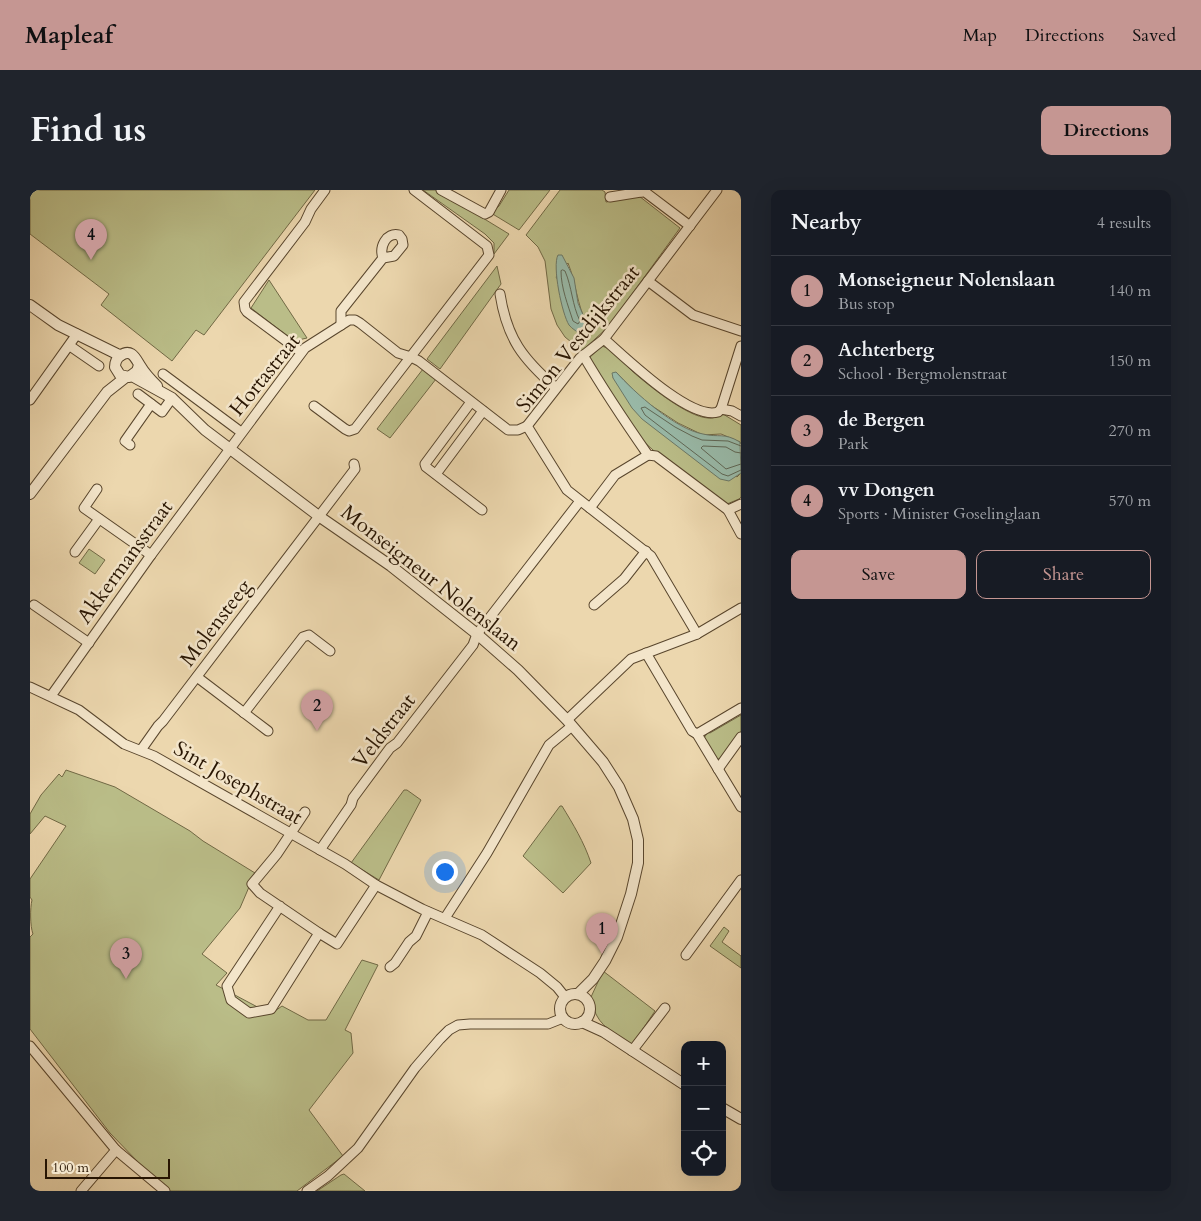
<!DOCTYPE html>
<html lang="en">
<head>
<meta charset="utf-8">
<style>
	:root { --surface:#171b24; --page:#20242c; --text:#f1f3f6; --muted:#9ea1a6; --line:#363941; --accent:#c59692 }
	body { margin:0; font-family:Cardo,serif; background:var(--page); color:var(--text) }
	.controls { position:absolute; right:15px; bottom:15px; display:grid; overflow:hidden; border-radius:10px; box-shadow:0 5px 20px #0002 }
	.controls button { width:45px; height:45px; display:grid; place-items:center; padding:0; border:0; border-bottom:1px solid var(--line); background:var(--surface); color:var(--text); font:25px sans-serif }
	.scale { position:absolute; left:15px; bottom:12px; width:125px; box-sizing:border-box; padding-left:5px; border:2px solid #281502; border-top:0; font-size:14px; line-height:18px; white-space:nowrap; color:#281502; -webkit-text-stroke:4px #f3e5ca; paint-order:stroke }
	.you { position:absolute; left:414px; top:681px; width:18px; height:18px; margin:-12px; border:4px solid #fff; border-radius:50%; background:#1a73e8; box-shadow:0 0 0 8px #1a73e833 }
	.badge { display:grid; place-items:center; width:32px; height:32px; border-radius:50%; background:var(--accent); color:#111; font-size:16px; font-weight:700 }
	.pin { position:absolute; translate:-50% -41px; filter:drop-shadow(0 1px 2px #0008) }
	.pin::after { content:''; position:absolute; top:26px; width:18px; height:15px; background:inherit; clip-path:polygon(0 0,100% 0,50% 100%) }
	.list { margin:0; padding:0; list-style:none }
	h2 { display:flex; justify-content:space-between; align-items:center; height:65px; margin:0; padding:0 20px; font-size:21px }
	h2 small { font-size:16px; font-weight:400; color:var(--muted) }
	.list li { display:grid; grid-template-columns:32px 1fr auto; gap:15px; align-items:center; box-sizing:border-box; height:70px; padding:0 20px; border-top:1px solid var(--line) }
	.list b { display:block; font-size:19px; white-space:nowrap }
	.list p { margin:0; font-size:16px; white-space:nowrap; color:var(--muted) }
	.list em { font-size:16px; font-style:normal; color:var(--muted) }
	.actions { display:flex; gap:10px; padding:15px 20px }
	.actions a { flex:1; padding:11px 0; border:1px solid var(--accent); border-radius:10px; text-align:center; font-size:18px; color:var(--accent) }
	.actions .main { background:var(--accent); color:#111 }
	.icon { flex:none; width:28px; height:28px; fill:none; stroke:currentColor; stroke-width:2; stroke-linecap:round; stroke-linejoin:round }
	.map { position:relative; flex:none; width:711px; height:1001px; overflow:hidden; border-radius:10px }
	header { display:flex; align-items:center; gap:30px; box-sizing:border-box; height:70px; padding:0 25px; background:var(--accent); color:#111 }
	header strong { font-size:24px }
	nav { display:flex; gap:28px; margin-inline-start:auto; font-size:18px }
	.intro { display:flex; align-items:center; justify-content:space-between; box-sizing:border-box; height:120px; padding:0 30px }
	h1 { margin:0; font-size:35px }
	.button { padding:12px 22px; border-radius:10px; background:var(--accent); color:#111; font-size:18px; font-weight:700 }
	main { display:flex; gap:30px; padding:0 30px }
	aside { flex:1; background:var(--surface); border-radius:10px; box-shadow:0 5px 20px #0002 }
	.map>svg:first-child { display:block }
</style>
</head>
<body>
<header>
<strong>Mapleaf</strong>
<nav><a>Map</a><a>Directions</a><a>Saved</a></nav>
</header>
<div class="intro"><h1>Find us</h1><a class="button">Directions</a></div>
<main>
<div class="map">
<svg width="711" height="1001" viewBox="0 0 711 1001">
	<rect width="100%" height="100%" fill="#ecd7ae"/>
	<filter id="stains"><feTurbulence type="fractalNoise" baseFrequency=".004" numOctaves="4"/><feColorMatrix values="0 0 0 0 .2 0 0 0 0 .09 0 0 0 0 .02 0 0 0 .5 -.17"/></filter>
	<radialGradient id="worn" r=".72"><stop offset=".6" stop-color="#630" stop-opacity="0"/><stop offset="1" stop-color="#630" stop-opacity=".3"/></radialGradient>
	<!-- green -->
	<g fill="#babd88" stroke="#716945" fill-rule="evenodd">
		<polygon points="0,0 285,0 174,145 166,140 142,171 71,115 79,104 0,44"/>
		<polygon points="393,0 407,0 479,44 464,64 464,53 455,44"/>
		<polygon points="479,0 520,0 489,40 461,23 469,16"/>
		<path d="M 530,0 L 572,0 L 575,2 L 576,12 L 609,6 L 650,38 L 578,137 L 552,161 L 535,147 L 527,135 L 521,119 L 515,71 L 508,57 L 496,45 ZM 538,73 C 546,93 547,115 557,134 L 526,87 Z"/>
		<polygon points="467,76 471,94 410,179 397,169"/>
		<polygon points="239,90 277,148 264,151 221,118"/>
		<path d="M 572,156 C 585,160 593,172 602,181 C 618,195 657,227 678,228 C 683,229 688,226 693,224 L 711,235 L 711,254 L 710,252 L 691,244 L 673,245 L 648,233 L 613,210 L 586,182 L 583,188 L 707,287 L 711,283 L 711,307 L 709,309 L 697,314 L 632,268 L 613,251 L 558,169 Z"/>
		<polygon points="393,179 406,189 360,248 347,239"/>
		<polygon points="59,359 75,370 65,384 49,373"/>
		<polygon points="711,525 711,542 692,569 686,569 674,548 678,542 680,543"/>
		<path d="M 36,580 L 85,597 L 160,641 L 173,651 L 225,683 L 210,718 L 172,764 L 197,783 L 186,795 L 235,821 L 245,821 L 252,816 L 278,830 L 296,830 L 332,770 L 348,775 L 315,840 L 321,843 L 323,863 L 279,920 L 313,966 L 267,1001 L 136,1001 L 80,943 L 0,839 L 0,747 L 3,744 C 0,736 0,718 2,710 L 0,707 L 0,689 L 36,636 L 15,626 L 0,644 L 0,624 L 11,605 L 29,584 L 32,587 Z"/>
		<polygon points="374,600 377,600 391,610 349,690 321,673"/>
		<path d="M 530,616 L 532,616 C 543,634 554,652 561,673 L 533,703 L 493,666 Z"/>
		<polygon points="694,737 699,741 692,752 711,766 711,778 680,756"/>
		<path d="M 573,781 L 625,821 L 602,855 C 591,848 573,838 567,826 C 563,820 566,813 561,807 Z"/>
		<polygon points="314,984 335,1001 287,1001 311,985"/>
	</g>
	<!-- water -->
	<g fill="#99baa9" stroke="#6c7866">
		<path d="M 528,65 L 532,65 L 544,88 L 548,113 L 557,134 L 556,143 L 552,145 C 548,142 542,139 539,135 C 532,124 522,76 528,65 Z"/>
		<path d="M 586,182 C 605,203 645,239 673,244 C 689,248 693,242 710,252 L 711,283 L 699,291 L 690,289 L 612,229 L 602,218 L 583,188 L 582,183 Z"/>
	</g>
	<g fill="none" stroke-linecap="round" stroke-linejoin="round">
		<!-- shore -->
		<g stroke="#606856" stroke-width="1">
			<path d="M 533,80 L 535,81 C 542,97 542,115 550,131 L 548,134 L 543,131 C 538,115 531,98 531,81 Z"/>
			<polyline points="711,256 698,251 672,250 662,246 645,237 615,217 611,218 615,225 692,284 698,286 711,280"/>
			<polyline points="711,263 705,262 696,257 673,256 671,258 696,279 711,274"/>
		</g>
		<!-- minor casing -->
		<g stroke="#59462d" stroke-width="11">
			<g id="minor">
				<polyline points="411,0 455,24 459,22 471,0"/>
				<polyline points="610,0 611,2 615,2 660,36"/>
				<polyline points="580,7 611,2"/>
				<polyline points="618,91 663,125 711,141"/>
				<path d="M 470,104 C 477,149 493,169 526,198"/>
				<path d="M 311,135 L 311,121 L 353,68 L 364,66 L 373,55 L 372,49 L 369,45 C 356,42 349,57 353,68"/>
				<path d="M 574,149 C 595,167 660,231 688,222 L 691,219 L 702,221 L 711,226"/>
				<polyline points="40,156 69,176"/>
				<polyline points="271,162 217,122 215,119 214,112 275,32 281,19 295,0"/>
				<path d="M 553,165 C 573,199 595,232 618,265 L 626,266 L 698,320 L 711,344"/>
				<polyline points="133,184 211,242"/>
				<polyline points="108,204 132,222 142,208"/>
				<polyline points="0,210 47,144"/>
				<polyline points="441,212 395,274 396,277 452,320"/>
				<polyline points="284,216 315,239 319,241 325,239 459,65 457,56 384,0"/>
				<polyline points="691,219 711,156"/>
				<polyline points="100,255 95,251 121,214"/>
				<polyline points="406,284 453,221"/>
				<polyline points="67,299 54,318 121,365"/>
				<polyline points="560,318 585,285 618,265"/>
				<polyline points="698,320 711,314"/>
				<polyline points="45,362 69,329"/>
				<polyline points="4,415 59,453"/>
				<polyline points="564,415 594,389 616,361"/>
				<polyline points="667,444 621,366 537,300 497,236 550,168 574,149 687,0"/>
				<polyline points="616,463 662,541 667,544 711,617"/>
				<polyline points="167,487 238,541"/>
				<polyline points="0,497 49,520 94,554 124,566 315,674 346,695 392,719 452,745 510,783 527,797 535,807"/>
				<polyline points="21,506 121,365 275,158 319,130 325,130 330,133 368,163 381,167 389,171 478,240 488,240 497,236"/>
				<polyline points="214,523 273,447 279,445 300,461"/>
				<polyline points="537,530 601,469 667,444 711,418"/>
				<polyline points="667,544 711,518"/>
				<polyline points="111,560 128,536 133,531 325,279 324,274"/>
				<polyline points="688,579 711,547"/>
				<polyline points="290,660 321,615 323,608 360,558 367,553 443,455 447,444 550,311"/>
				<polyline points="250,716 197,796 201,810 219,823 241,819 289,743 230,703 222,694 247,664 275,622"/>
				<polyline points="415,728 457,663 519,555 542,536"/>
				<polyline points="289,743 307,754 346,695"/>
				<polyline points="656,765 711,690"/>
				<polyline points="360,777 365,773 379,752 386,746 398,722"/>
				<polyline points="0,856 86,960 135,1001"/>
				<polyline points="602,861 635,818"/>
				<polyline points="51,1001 86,960"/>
				<polyline points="277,1001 298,986 328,958 385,878 410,849 419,840 428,835 440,834 518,834 533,828"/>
			</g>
		</g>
		<!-- tertiary casing -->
		<g stroke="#59462d" stroke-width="12">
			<g id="tertiary">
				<polyline points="0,115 28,135 87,164 91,165"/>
				<path d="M 109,175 L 107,181 L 99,187 L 90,185 L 85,177 C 85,172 86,169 90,166 C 102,157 106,170 111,177 C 115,184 121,190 127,196"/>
				<polyline points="102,186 142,208 175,240 290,327 361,376 447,444 488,480 537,530 573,572 589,597 603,629 608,650 608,673 601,704 587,747 575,771 563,789 548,804"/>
				<polyline points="0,304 77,202 96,187"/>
				<circle cx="545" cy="819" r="15"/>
				<polyline points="552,832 574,842 655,895"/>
				<polyline points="692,918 711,929"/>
			</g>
		</g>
		<!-- minor -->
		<use href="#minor" stroke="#f3e5ca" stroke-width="9"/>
		<!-- tertiary -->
		<use href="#tertiary" stroke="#f3e5ca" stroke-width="10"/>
	</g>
	<g text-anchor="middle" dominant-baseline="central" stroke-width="5" stroke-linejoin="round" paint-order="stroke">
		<!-- street labels -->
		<g font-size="21" fill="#281502" stroke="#f3e5ca">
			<text transform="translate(548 149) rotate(-51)">Simon Vestdijkstraat</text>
			<text transform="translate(235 185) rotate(-51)">Hortastraat</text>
			<text transform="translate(95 372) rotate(-54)">Akkermansstraat</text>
			<text transform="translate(401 388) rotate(38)">Monseigneur Nolenslaan</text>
			<text transform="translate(186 433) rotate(-53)">Molensteeg</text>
			<text transform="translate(354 541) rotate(-52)">Veldstraat</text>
			<text transform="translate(208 593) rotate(30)">Sint Josephstraat</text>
		</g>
	</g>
	<rect width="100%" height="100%" filter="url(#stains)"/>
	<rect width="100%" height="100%" fill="url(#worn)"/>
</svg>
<div class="controls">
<button>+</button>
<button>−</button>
<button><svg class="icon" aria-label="locate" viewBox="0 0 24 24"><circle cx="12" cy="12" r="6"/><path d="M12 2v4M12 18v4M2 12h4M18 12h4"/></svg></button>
</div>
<div class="scale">100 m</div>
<div class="you"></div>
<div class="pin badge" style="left:572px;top:764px">1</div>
<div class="pin badge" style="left:287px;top:541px">2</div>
<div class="pin badge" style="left:96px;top:789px">3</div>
<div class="pin badge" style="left:61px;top:70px">4</div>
</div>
<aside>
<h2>Nearby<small>4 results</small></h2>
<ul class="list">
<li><span class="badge">1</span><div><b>Monseigneur Nolenslaan</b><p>Bus stop</p></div><em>140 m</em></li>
<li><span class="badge">2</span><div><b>Achterberg</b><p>School · Bergmolenstraat</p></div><em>150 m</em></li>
<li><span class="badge">3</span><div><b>de Bergen</b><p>Park</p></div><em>270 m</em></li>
<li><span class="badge">4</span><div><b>vv Dongen</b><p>Sports · Minister Goselinglaan</p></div><em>570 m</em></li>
</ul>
<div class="actions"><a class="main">Save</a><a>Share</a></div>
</aside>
</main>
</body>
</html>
